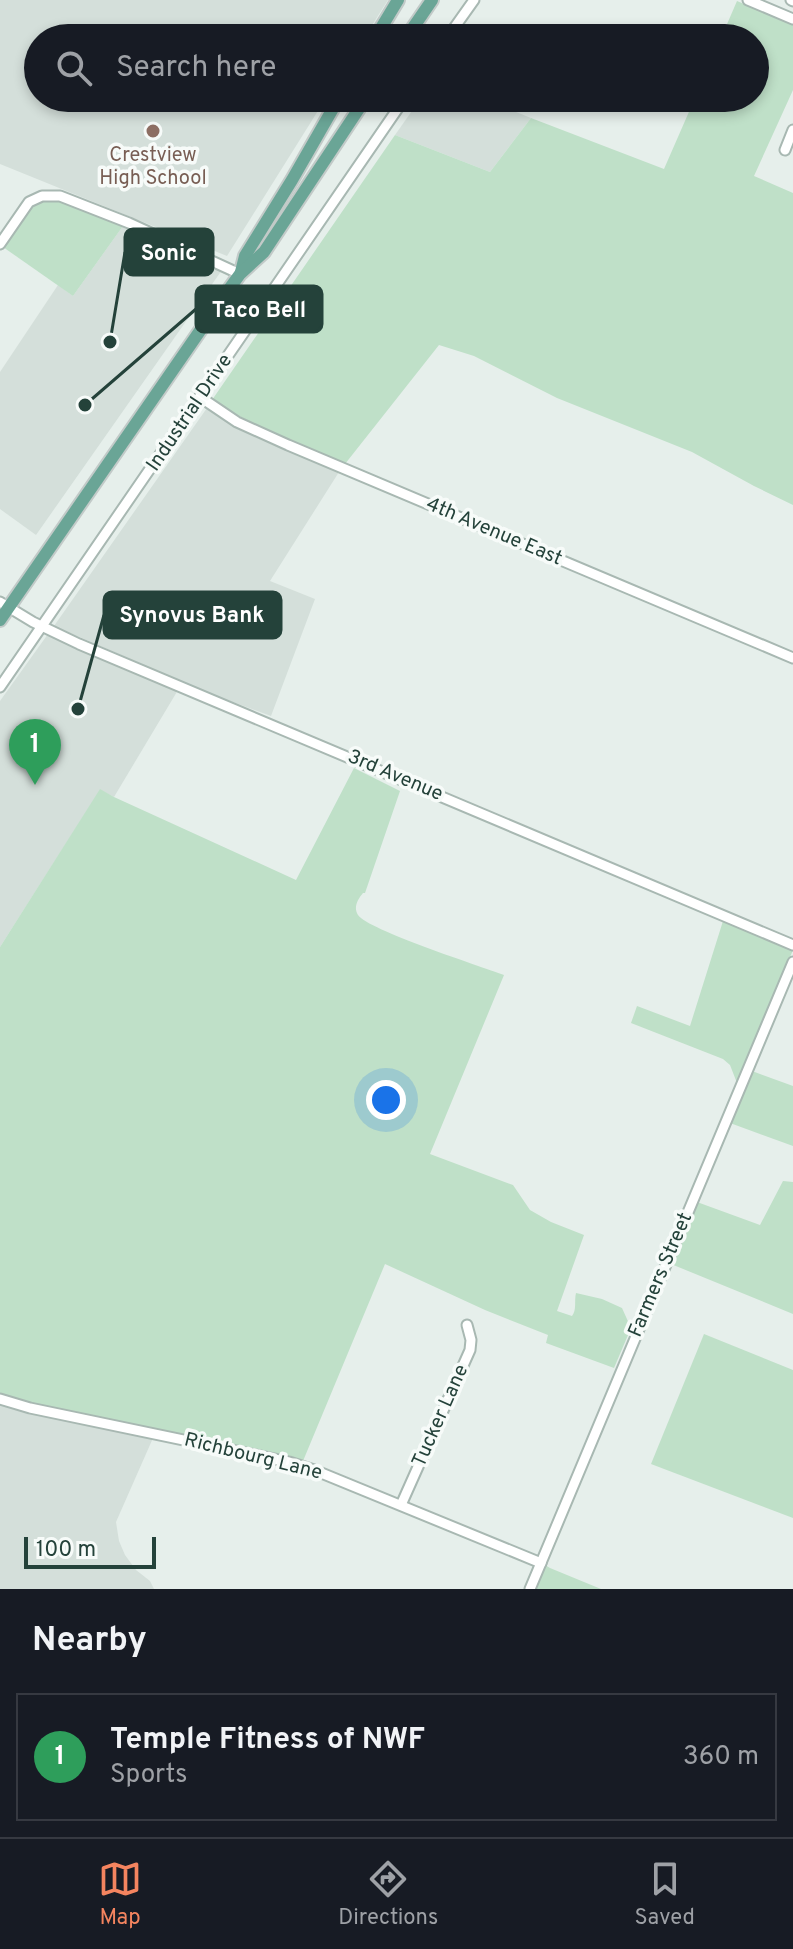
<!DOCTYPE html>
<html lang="en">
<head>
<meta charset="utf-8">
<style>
	:root { --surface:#171b24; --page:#20242c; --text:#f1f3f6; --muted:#9ea1a6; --line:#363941; --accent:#f4845f }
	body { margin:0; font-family:Overpass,sans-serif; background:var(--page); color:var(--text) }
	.scale { position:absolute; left:24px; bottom:20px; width:132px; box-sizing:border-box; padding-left:8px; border:4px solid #24423a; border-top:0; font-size:22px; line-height:28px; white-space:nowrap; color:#24423a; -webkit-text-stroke:6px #f7fbf9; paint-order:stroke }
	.you { position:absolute; left:386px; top:1100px; width:28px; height:28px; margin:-20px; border:6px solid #fff; border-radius:50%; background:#1a73e8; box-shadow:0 0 0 12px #1a73e833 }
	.badge { display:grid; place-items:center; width:52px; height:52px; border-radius:50%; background:var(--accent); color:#fff; font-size:26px; font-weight:700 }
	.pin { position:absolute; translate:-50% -66px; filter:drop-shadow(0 2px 4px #0008) }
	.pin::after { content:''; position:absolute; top:42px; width:28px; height:24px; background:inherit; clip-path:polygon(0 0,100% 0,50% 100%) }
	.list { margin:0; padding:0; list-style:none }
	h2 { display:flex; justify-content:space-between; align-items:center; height:104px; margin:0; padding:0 32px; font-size:34px }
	h2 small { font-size:26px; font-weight:400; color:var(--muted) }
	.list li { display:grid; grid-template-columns:52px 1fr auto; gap:24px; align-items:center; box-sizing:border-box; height:128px; margin:0 16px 16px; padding:0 16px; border:2px solid var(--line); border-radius:0px }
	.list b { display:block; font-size:30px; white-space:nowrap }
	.list p { margin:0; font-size:26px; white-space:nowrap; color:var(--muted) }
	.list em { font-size:26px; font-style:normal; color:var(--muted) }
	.icon { flex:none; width:44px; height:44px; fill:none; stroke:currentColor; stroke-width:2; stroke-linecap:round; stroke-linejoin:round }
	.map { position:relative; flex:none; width:793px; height:1589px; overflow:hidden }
	.search { position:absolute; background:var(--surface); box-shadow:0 4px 12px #0003; left:24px; right:24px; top:24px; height:88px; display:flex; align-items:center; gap:20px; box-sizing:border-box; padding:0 28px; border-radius:44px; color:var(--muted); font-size:30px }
	.sheet { height:248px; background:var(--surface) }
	nav { display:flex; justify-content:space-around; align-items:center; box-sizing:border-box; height:112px; border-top:2px solid var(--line); background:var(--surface); font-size:22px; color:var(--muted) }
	nav a { display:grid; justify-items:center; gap:4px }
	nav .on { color:var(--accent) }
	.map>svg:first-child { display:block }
</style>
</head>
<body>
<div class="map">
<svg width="793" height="1589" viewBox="0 0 793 1589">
	<rect width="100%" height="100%" fill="#e6efeb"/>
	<!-- built -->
	<g fill="#d4dfda">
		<polygon points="0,0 388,0 364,38 38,38 38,98 326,98 227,256 0,164"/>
		<polygon points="421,98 481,98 531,118 490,172 395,135"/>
		<polygon points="123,226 222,270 36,535 0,509 0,372 58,285 73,296"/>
		<polygon points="207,408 238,428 339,472 270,581 315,599 271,716 211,694 54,626"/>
		<polygon points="48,634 178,690 114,797 100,790 0,947 0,701"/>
		<polygon points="0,1404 29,1413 153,1438 116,1522 119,1541 125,1555 136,1570 150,1581 154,1589 0,1589"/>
	</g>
	<!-- green -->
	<g fill="#bfe0c8">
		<path d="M 737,1 L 793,25 L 793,90 L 754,176 L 793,193 L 793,505 L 754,486 L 692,452 L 557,398 L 474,356 L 439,345 L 345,464 C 300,445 254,427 212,400 L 395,135 L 490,172 L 531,118 L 664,169 L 695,98 L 755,98 L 755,38 L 721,38 Z"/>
		<polygon points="42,201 58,201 123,226 73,296 3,247 32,206"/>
		<path d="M 354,768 L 400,791 L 365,893 L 363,893 C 358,899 353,907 358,915 C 368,930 480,966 504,975 L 430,1154 L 513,1185 L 530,1210 L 551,1222 L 584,1235 L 557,1311 L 572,1316 C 577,1310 574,1301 576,1293 L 602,1299 L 622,1308 L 631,1328 L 614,1368 L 546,1343 L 548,1335 L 485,1310 L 385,1264 L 303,1461 L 31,1403 L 0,1394 L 0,947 L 100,789 L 114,797 L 296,880 Z"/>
		<polygon points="723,921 793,950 737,1083 730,1065 723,1059 631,1023 637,1006 690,1026"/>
		<polygon points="752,1071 793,1086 793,1146 730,1123"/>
		<polygon points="783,1181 793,1182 793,1314 671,1264 697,1202 760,1225"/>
		<polygon points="704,1334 793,1370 793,1518 651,1464"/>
		<polygon points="545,1565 550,1568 601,1589 535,1589"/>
	</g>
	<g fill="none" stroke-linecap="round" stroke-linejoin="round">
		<!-- minor casing -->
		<g stroke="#a8b8b2" stroke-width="13">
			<g id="minor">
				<polyline points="748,0 793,19"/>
				<polyline points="791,0 793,1"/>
				<polyline points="447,38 474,0"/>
				<polyline points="785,150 793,130"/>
				<polyline points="0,244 29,202 42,196 60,196 129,223 240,274"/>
				<polyline points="200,397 237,422 288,445 793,658"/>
				<polyline points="0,602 33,622 79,644 793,945"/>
				<polyline points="0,687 405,98"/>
				<polyline points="0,1399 30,1408 289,1462 314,1470 541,1563"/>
				<polyline points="401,1505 470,1350 471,1340 467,1325"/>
				<polyline points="530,1589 793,962"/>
			</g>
		</g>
		<!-- major casing -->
		<g stroke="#c2cac8" stroke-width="16">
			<g id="major">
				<polyline points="375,38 398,0"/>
				<polyline points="406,38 432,0"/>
				<polyline points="241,272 245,256 292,180 339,98"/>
				<polyline points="0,620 222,299 240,274 264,252 366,98"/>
			</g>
		</g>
		<!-- minor -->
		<use href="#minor" stroke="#fff" stroke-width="9"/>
		<!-- major -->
		<use href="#major" stroke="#6aa596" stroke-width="12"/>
	</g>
	<!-- markers -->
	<circle fill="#8d6e63" stroke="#f7fbf9" stroke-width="3" cx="153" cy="131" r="8"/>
	<g text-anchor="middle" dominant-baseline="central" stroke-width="7" stroke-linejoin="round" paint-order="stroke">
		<!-- education labels -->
		<g font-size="20" fill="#785e54" stroke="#f7fbf9">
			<text x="153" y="156">Crestview<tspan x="153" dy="23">High School</tspan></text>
		</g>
		<!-- street labels -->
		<g font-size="20" fill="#24423a" stroke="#f7fbf9">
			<text transform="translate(190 413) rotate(-56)">Industrial Drive</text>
			<text transform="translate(494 532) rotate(23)">4th Avenue East</text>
			<text transform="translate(395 776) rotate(23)">3rd Avenue</text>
			<text transform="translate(661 1275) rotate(-67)">Farmers Street</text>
			<text transform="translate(441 1416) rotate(-66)">Tucker Lane</text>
			<text transform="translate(253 1457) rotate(14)">Richbourg Lane</text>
		</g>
	</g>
	<!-- callouts -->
	<path fill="none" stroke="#24423a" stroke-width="3" d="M110 342L125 252M85 405L196 309M78 709L104 615"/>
	<g fill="#24423a" stroke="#f7fbf9" stroke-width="3">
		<circle cx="110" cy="342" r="8"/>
		<circle cx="85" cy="405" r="8"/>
		<circle cx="78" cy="709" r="8"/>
	</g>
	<g fill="#24423a" stroke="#24423a" stroke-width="3">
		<rect x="125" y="229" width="88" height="46" rx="8"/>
		<rect x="196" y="286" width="126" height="46" rx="8"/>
		<rect x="104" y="592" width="177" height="46" rx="8"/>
	</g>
	<g font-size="22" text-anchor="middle" font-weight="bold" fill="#fff">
		<text x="169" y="260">Sonic</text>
		<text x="259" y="317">Taco Bell</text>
		<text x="192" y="622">Synovus Bank</text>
	</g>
</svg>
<div class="scale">100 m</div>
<div class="you"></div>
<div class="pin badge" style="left:35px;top:785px;background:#2e9e5b">1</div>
<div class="search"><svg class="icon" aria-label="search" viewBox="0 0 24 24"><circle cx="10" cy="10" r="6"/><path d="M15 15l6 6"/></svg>Search here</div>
</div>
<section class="sheet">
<h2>Nearby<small></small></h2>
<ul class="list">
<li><span class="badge" style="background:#2e9e5b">1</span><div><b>Temple Fitness of NWF</b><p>Sports</p></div><em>360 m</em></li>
</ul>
</section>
<nav>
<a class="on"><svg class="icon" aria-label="map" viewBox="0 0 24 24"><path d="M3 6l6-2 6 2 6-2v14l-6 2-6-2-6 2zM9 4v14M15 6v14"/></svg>Map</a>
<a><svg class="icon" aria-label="directions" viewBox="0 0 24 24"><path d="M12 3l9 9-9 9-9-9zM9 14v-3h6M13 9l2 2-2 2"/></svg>Directions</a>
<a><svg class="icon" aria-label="saved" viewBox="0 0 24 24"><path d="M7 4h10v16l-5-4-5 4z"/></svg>Saved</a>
</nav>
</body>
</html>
